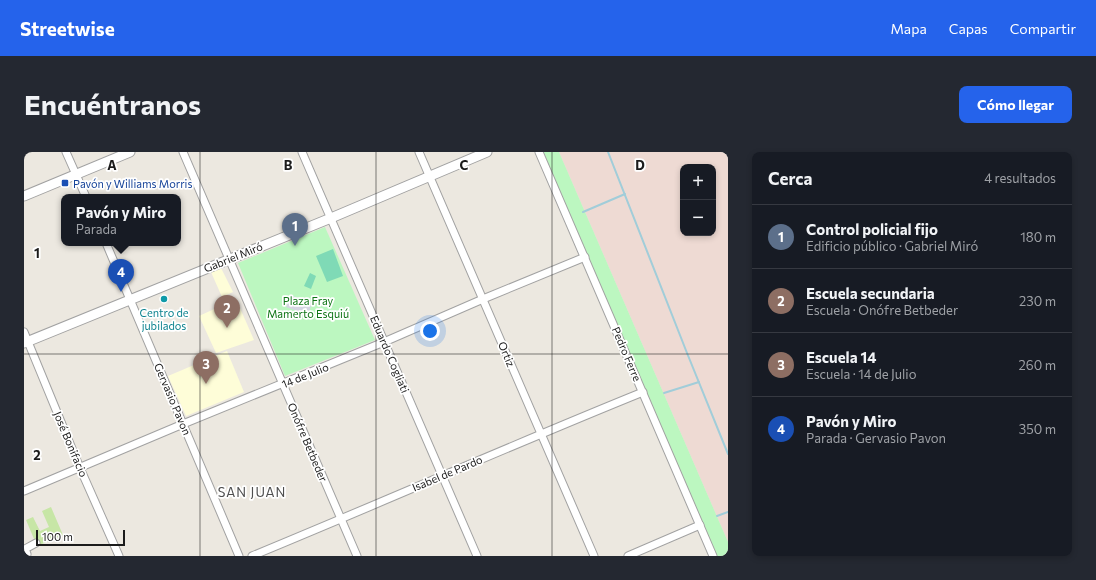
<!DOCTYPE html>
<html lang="es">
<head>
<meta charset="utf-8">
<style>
	:root { --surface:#171b24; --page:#242831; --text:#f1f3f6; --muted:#9ea1a6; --line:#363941; --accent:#2563eb }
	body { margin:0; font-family:Commissioner,sans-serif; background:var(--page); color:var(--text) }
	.controls { position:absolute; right:12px; top:12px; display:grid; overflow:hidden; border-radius:8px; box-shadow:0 2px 6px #0003 }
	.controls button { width:36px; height:36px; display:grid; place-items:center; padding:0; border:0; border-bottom:1px solid var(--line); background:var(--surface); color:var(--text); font:20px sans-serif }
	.scale { position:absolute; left:12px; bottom:10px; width:89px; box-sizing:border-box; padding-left:4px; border:2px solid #1b1b1b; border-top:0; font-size:11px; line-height:14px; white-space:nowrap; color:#1b1b1b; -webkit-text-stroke:3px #fff; paint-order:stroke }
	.you { position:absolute; left:406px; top:179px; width:14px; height:14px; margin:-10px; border:3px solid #fff; border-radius:50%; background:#1a73e8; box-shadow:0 0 0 6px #1a73e833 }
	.badge { display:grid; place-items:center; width:26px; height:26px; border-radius:50%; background:var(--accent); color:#fff; font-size:13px; font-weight:700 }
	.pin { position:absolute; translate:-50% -33px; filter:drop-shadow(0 1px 2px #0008) }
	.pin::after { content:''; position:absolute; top:21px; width:14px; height:12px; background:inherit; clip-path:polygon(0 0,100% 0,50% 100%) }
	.popup { position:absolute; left:37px; top:42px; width:120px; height:52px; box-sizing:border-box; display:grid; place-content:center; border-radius:8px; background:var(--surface); filter:drop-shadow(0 1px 3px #0005); font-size:13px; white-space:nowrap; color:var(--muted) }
	.popup b { font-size:15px; color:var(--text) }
	.popup::after { content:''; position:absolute; left:50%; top:100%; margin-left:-8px; border:8px solid transparent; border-top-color:var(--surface) }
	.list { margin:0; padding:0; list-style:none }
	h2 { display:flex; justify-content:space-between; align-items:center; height:52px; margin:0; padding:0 16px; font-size:17px }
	h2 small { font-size:13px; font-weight:400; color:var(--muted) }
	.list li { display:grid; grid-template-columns:26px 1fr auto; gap:12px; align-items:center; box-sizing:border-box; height:64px; padding:0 16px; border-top:1px solid var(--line) }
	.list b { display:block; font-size:15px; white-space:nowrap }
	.list p { margin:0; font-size:13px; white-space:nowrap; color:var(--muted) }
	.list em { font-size:13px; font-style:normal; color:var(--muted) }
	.map { position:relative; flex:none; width:704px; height:404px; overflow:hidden; border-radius:8px }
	header { display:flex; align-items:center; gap:24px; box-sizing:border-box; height:56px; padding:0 20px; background:var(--accent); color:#fff }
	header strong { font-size:19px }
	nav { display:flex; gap:22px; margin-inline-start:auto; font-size:14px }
	.intro { display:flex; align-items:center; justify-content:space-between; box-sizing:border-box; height:96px; padding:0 24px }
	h1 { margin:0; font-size:28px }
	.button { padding:10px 18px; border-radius:8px; background:var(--accent); color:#fff; font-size:14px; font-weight:700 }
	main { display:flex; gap:24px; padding:0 24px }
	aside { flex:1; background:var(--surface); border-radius:8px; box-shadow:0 2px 6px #0003 }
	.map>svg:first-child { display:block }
</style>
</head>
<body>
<header>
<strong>Streetwise</strong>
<nav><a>Mapa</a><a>Capas</a><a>Compartir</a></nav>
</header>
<div class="intro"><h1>Encuéntranos</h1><a class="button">Cómo llegar</a></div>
<main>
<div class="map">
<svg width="704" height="404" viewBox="0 0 704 404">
	<rect width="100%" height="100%" fill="#ece8e0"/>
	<!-- education -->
	<g fill="#fefdd8">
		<polygon points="197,116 209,140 198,145 187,120"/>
		<polygon points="212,147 230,188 192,201 175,164"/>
		<polygon points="203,199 220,240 162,264 144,224"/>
	</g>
	<!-- military -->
	<path fill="#eedad3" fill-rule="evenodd" d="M 535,0 L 704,0 L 704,390 ZM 659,15 L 689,15 L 689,81 L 659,81 Z"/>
	<!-- grass -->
	<polygon fill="#c7e6a6" points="27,355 39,383 13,394 2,368 9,365 16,379 25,375 18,359"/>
	<!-- park -->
	<g fill="#bcf7c0">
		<polygon points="517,0 535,0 704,390 704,404 693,404"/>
		<polygon points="301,75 351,188 261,224 214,111"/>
	</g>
	<!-- pitch -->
	<g fill="#7fdab6">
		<polygon points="309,97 319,124 303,130 292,104"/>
		<polygon points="286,121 292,124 287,137 280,134"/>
	</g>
	<!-- plaza -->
	<polygon fill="#d5d5e2" points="266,143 288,151 284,163 262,155"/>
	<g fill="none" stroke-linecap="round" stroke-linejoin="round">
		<!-- stream -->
		<g stroke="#a1cdd9" stroke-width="2">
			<polyline points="584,0 663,201 704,302"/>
			<polyline points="559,60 601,42"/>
			<polyline points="640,241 675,230"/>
			<polyline points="693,364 704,360"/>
		</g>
		<!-- minor casing -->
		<g stroke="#a2a2a2" stroke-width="9">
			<g id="minor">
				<polyline points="42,0 62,45"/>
				<polyline points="159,0 333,404"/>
				<polyline points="278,0 453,404"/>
				<polyline points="395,0 570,404"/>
				<polyline points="515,0 689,404"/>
				<polyline points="82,91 215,404"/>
				<polyline points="0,180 56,316 95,404"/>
				<polyline points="0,339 159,272 360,190 459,147 561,105"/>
				<polyline points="0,403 3,402 1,397 12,391"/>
				<path d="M 228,404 C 359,350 488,293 619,240"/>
				<polyline points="604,404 676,373"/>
			</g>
		</g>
		<!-- tertiary casing -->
		<g stroke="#a2a2a2" stroke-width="11">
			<g id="tertiary">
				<polyline points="0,44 106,0"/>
				<polyline points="0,191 307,66 463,0"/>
			</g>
		</g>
		<!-- minor -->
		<use href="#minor" stroke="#fff" stroke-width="7"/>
		<!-- tertiary -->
		<use href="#tertiary" stroke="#fff" stroke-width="9"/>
	</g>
	<!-- grid -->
	<path fill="none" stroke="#1b1b1b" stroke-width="1" stroke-opacity="0.55" d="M 176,0 L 176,404M 352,0 L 352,404M 528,0 L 528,404M 0,202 L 704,202"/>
	<!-- markers -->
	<rect fill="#1a4fb4" stroke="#fff" stroke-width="1.5" x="37" y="27" width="8" height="8" rx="2"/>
	<circle fill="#0f9aa8" stroke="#fff" stroke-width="1.5" cx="140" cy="147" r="4"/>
	<g text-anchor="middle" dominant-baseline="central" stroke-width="3.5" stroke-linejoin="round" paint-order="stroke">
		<!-- transit labels -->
		<g font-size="11" fill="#164399" stroke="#fff" text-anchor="start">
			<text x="49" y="31">Pavón y Williams Morris</text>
		</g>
		<!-- street labels -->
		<g font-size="11" fill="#1b1b1b" stroke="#fff">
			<text transform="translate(209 105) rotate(-22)">Gabriel Miró</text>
			<text transform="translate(366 202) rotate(67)">Eduardo Cogliati</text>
			<text transform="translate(483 202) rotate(67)">Ortiz</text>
			<text transform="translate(603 202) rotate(67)">Pedro Ferre</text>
			<text transform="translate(281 223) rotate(-22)">14 de Julio</text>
			<text transform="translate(149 247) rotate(67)">Gervasio Pavon</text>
			<text transform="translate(284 290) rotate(67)">Onófre Betbeder</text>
			<text transform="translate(47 292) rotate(67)">José Bonifacio</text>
			<text transform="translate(423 321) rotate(-23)">Isabel de Pardo</text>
		</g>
		<!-- park labels -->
		<g font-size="11" fill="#0e7415" stroke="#fff">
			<text x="284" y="148">Plaza Fray<tspan x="284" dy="13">Mamerto Esquiú</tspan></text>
		</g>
		<!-- culture labels -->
		<g font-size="11" fill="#0d838f" stroke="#fff">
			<text x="140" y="160">Centro de<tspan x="140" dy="13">jubilados</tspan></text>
		</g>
		<!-- quarter labels -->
		<g font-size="13" letter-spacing="1" fill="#4e4e4e" stroke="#fff">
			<text x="228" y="340">SAN JUAN</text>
		</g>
	</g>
	<g font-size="13" text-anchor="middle" font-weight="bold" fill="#1b1b1b" stroke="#fff" stroke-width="3.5" stroke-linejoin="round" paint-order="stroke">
		<text x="88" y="18">A</text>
		<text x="264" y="18">B</text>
		<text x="440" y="18">C</text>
		<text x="616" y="18">D</text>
		<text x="13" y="106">1</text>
		<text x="13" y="308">2</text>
	</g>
</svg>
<div class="controls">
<button>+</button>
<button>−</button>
</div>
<div class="scale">100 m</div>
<div class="you"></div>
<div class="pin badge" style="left:271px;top:94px;background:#5c6f8a">1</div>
<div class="pin badge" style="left:203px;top:176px;background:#8d6e63">2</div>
<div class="pin badge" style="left:182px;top:232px;background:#8d6e63">3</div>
<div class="pin badge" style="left:97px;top:140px;background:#1a4fb4">4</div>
<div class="popup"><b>Pavón y Miro</b>Parada</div>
</div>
<aside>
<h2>Cerca<small>4 resultados</small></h2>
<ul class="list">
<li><span class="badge" style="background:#5c6f8a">1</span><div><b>Control policial fijo</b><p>Edificio público · Gabriel Miró</p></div><em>180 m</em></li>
<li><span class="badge" style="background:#8d6e63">2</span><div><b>Escuela secundaria</b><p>Escuela · Onófre Betbeder</p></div><em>230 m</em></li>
<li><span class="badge" style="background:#8d6e63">3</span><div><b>Escuela 14</b><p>Escuela · 14 de Julio</p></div><em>260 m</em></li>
<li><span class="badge" style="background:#1a4fb4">4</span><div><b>Pavón y Miro</b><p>Parada · Gervasio Pavon</p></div><em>350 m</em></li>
</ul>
</aside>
</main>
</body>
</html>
